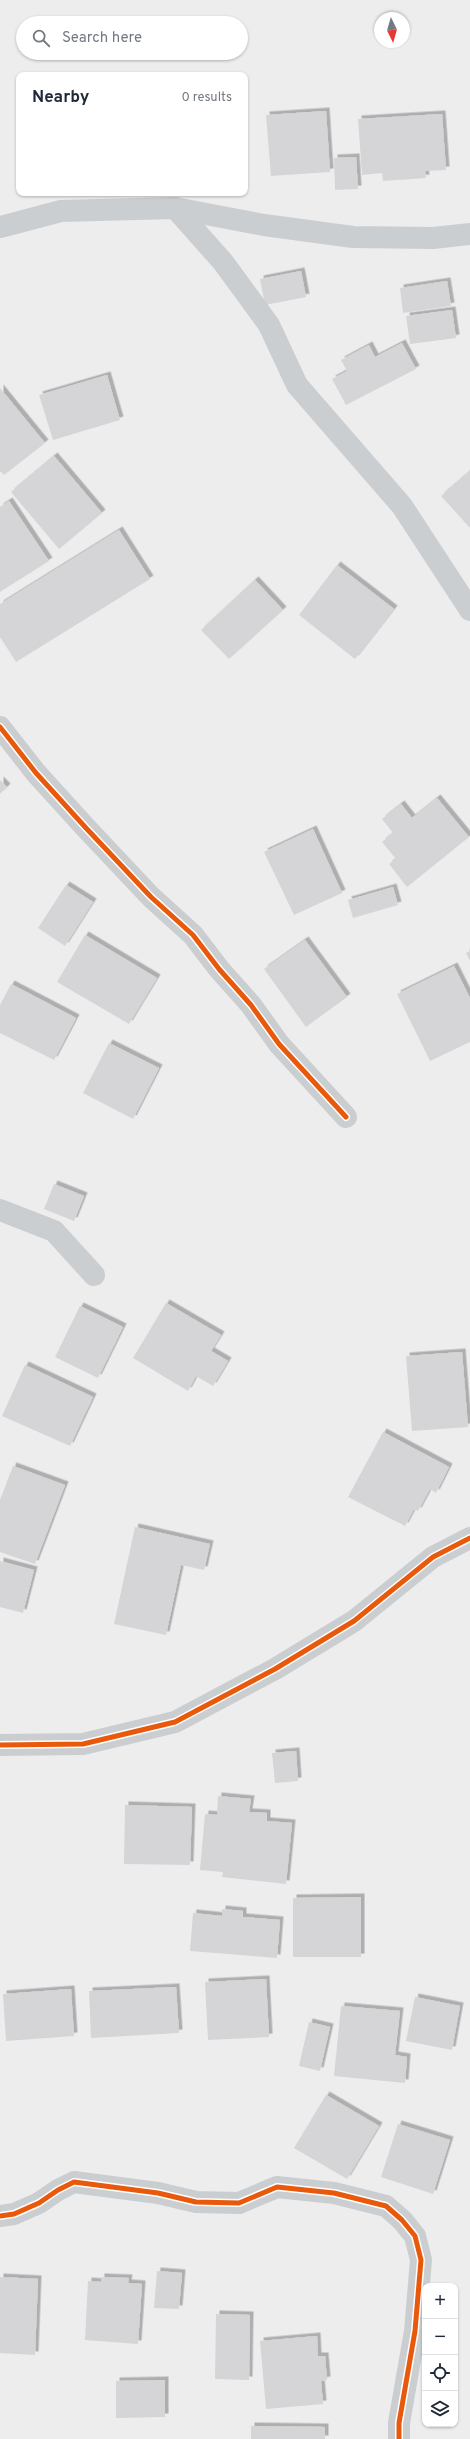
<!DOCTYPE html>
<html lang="en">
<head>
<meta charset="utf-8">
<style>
	:root { --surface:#fff; --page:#f2f2f3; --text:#1f2937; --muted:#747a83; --line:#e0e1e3 }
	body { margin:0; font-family:Overpass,sans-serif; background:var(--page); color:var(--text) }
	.controls { position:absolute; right:12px; bottom:12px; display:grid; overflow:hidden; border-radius:8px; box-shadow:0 1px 3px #0004 }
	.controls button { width:36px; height:36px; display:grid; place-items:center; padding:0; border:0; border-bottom:1px solid var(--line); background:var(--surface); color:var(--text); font:20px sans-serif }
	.compass { position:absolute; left:374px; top:12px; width:36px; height:36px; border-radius:50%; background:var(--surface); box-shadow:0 1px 3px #0004; rotate:175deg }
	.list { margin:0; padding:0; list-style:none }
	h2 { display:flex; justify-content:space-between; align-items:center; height:52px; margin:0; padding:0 16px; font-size:17px }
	h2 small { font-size:13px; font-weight:400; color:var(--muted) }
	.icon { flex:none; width:22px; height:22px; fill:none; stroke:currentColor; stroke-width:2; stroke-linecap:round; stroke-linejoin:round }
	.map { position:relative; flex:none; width:470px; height:2439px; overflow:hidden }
	.search { position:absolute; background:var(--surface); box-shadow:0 1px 3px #0004; left:16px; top:16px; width:232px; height:44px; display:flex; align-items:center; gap:10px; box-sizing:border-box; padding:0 14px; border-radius:22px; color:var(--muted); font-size:15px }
	.panel { position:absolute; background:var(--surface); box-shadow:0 1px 3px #0004; left:16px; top:72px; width:232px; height:124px; border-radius:8px }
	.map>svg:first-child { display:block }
</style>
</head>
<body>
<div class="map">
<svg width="470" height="2439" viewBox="0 0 470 2439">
	<defs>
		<filter id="shadow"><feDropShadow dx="3.5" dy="-3.5" stdDeviation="0" flood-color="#0004"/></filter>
	</defs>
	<rect width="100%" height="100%" fill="#eeeded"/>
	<!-- building -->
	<g fill="#d5d5d7" filter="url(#shadow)">
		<polygon points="326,111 330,172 271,176 266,115"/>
		<polygon points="442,114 446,170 425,171 426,178 383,181 382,173 362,175 358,119"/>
		<polygon points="356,157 358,189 335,190 334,158"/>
		<polygon points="301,271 306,297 265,305 260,279"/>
		<polygon points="447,281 451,306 403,313 400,288"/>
		<polygon points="452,310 456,338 410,344 406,316"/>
		<polygon points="402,343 416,369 346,405 332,379 347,371 341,360 369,345 375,357"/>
		<polygon points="107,375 120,420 53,440 39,395"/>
		<polygon points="0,388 45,443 4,475 0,471"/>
		<polygon points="54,456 102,513 59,549 11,492"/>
		<polygon points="470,471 470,528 441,496"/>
		<polygon points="9,501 49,561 0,592 0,507"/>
		<polygon points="119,530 150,579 16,662 0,637 0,604"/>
		<polygon points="337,565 394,609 355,659 299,615"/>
		<polygon points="255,580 283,610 229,659 201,630"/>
		<polygon points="0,780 7,787 0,794"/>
		<polygon points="437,798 469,837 407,887 389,864 396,859 382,842 393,833 382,819 401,804 412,818"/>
		<polygon points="313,829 342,893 294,915 264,852"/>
		<polygon points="66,885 93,902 65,946 38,928"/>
		<polygon points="393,887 398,905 353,918 348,900"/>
		<polygon points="85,935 157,978 129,1024 57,982"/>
		<polygon points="305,940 347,997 306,1027 264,969"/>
		<polygon points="470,951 470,961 466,953"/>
		<polygon points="454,966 470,998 470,1042 430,1061 397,994"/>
		<polygon points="11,984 76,1018 54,1060 0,1033 0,1005"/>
		<polygon points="109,1043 159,1068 133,1119 83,1093"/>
		<polygon points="54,1184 84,1196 74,1221 44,1209"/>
		<polygon points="166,1303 221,1335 211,1351 228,1361 213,1386 196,1376 188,1391 133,1358"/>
		<polygon points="80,1306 123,1327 98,1378 55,1357"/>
		<polygon points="462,1352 468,1427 412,1431 406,1356"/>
		<polygon points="25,1365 93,1397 70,1446 2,1416"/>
		<polygon points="383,1432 449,1467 436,1493 430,1489 418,1511 414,1509 405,1526 348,1497"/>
		<polygon points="13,1466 65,1485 35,1564 0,1552 0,1500"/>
		<polygon points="135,1527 210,1544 204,1570 181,1565 166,1635 114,1624"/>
		<polygon points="0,1561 34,1570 23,1613 0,1607"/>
		<polygon points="296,1751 298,1781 275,1783 272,1753"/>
		<polygon points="218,1796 251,1799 249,1812 267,1813 267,1821 292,1823 286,1884 222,1877 223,1872 200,1870 205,1814 217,1815"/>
		<polygon points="125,1805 192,1807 190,1865 124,1864"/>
		<polygon points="361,1897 361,1957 293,1957 293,1898"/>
		<polygon points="222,1909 243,1911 243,1917 280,1920 277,1958 190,1951 193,1913 222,1916"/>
		<polygon points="266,1979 269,2037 208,2040 205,1982"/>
		<polygon points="176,1987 179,2033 91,2038 89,1991"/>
		<polygon points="71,1989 74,2036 6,2041 3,1994"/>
		<polygon points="415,1997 460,2006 452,2050 406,2041"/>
		<polygon points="341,2006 400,2011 395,2055 407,2057 405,2083 334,2076"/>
		<polygon points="309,2022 330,2027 320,2071 299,2066"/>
		<polygon points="326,2095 379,2126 347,2179 294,2148"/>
		<polygon points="398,2124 450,2140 433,2194 381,2177"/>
		<polygon points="157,2271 182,2273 179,2309 154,2308"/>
		<polygon points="0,2277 38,2279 35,2355 0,2353"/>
		<polygon points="101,2277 129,2278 128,2283 142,2284 138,2344 85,2340 88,2281 101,2282"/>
		<polygon points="216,2314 250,2315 249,2380 215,2379"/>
		<polygon points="317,2336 318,2356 325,2356 327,2380 321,2381 323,2404 266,2409 260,2341"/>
		<polygon points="165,2380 165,2417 116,2418 116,2381"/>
		<polygon points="251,2426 325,2427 325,2439 251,2439"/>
	</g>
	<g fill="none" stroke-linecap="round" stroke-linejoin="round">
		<!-- minor -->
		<g stroke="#cbced1" stroke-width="22">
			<polyline points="175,208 223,262 269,325 297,385 402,506 470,610"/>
			<polyline points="0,227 61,211 175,208 264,225 353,237 433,238 470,234"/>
			<polyline points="0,727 36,773 86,828 151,897 193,935 219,969 251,1005 279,1044 346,1117"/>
			<polyline points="0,1210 54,1231 94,1275"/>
			<polyline points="0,1745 83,1744 175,1722 275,1669 354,1621 433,1557 470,1538"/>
			<polyline points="0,2216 14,2214 39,2203 58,2190 74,2182 158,2193 196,2202 239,2203 277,2187 334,2193 386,2206 402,2220 415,2236 421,2260 415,2331 399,2423 399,2439"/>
		</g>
		<!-- cycleway casing -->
		<g stroke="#fff" stroke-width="8">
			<g id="cycleway">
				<polyline points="0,727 36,773 86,828 151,897 193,935 219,969 251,1005 279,1044 346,1117"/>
				<polyline points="0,1745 83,1744 175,1722 275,1669 354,1621 433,1557 470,1538"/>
				<polyline points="0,2216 14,2214 39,2203 58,2190 74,2182 158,2193 196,2202 239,2203 277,2187 334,2193 386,2206 402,2220 415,2236 421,2260 415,2331 399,2423 399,2439"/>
			</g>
		</g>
		<!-- cycleway -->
		<use href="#cycleway" stroke="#e8590c" stroke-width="5"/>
	</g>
</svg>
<div class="controls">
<button>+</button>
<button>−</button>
<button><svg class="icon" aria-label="locate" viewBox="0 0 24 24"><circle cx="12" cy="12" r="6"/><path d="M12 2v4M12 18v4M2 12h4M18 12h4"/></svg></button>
<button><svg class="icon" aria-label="layers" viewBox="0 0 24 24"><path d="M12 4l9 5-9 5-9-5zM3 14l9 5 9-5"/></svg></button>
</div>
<svg class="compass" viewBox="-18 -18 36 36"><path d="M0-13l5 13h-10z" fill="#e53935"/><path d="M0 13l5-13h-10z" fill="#747a83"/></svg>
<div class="search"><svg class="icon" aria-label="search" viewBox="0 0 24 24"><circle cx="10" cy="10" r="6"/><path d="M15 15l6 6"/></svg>Search here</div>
<section class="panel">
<h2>Nearby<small>0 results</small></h2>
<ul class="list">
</ul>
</section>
</div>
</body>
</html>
